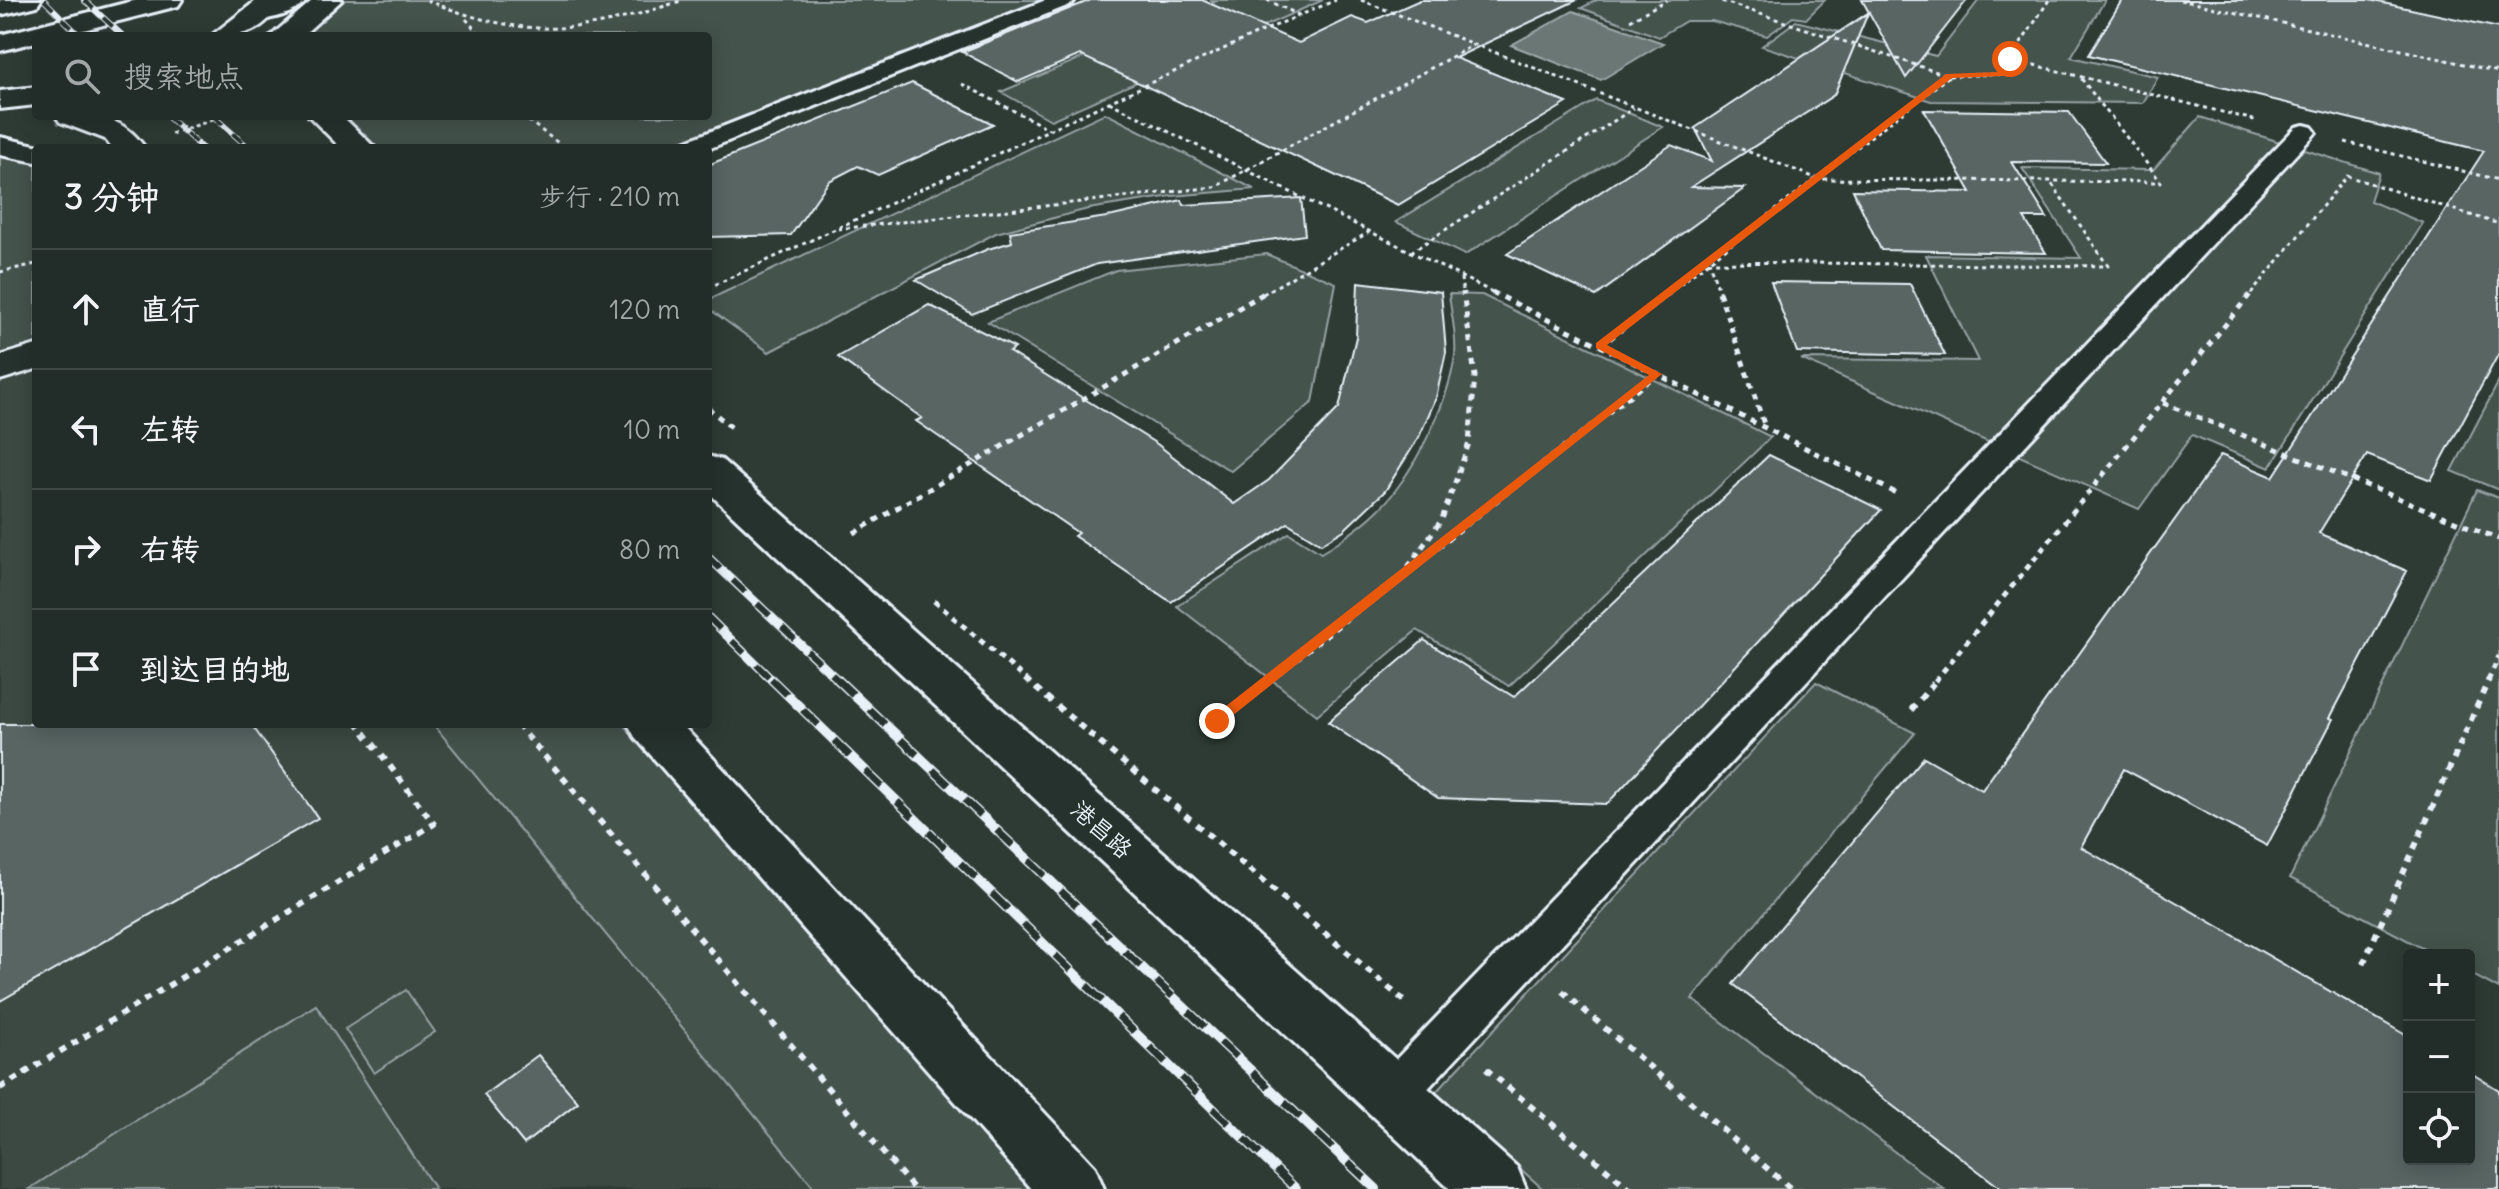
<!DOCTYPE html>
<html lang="zh">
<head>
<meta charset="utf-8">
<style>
	:root { --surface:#222c28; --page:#2e3834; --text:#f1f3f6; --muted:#a2a7a8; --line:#3f4845 }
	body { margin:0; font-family:Delius,"LXGW WenKai TC",sans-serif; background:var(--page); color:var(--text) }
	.controls { position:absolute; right:24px; bottom:24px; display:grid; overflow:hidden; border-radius:8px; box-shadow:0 4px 20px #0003 }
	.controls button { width:72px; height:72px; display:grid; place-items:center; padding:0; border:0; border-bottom:2px solid var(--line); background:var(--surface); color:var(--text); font:40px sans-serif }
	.stop { position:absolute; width:24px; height:24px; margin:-18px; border:6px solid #ea580c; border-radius:50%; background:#fff }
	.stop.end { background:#ea580c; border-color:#fff; box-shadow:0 2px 8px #0008 }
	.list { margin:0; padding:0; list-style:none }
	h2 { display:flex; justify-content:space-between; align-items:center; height:104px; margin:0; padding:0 32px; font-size:34px }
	h2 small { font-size:26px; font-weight:400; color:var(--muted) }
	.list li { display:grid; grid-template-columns:52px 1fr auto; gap:24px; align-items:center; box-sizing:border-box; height:120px; padding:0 32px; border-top:2px solid var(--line) }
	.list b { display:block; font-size:30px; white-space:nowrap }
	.list em { font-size:26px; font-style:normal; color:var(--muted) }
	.icon { flex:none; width:44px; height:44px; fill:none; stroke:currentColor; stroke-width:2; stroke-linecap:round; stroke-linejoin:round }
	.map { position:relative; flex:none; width:2499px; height:1189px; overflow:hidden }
	.search { position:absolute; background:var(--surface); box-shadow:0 4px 20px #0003; left:32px; top:32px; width:680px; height:88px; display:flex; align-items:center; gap:20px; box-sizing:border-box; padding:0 28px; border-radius:8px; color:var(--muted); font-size:30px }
	.panel { position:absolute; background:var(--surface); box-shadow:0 4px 20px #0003; left:32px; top:144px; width:680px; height:584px; border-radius:8px }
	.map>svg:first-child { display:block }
</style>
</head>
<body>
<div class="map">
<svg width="2499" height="1189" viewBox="0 0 2499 1189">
	<rect width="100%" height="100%" fill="#2e3b35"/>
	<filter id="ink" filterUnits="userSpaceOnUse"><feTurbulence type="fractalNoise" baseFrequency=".0125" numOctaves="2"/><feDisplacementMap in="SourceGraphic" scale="16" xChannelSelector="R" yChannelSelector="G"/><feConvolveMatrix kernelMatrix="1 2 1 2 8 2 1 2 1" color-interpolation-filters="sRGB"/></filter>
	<g filter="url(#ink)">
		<!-- built -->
		<polygon fill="#3b4843" points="36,361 36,724 639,724 1063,1189 0,1189 0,375"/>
		<!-- green -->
		<g fill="#45524e" stroke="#96a2a3" stroke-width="2">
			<polygon points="334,0 1062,0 683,148 368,148 332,116 708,116 708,36 290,36"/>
			<polygon points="1211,0 1323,0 1051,120 1001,92 1214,2"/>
			<polygon points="1597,0 1825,0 1806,19 1793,17 1767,36 1712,21 1686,21 1659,37 1581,8"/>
			<polygon points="1979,0 2105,0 2071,57 2158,77 2143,103 1931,101 1762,46 1796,21 1936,56"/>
			<polygon points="1596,100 1663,127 1465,255 1396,222"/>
			<polygon points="1105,113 1254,189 1172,196 1088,209 996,233 769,352 708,308 708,300"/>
			<polygon points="2200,117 2379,173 2370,201 2423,223 2270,468 2192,435 2139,509 1801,359 1978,361 1926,255 2081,258 2022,168 2153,170"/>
			<polygon points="0,152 36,159 36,347 0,360"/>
			<polygon points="1266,254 1336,283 1313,402 1231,471 988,322 1116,270"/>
			<path d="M 1449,294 L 1482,295 L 1771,437 L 1509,686 L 1417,630 L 1317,715 L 1177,606 L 1289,533 L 1321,553 C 1347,537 1373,519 1392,495 C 1420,459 1449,400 1455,355 C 1457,336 1451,313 1449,294 Z"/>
			<polygon points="2499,381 2499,490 2452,471"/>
			<polygon points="2477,490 2499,498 2499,989 2469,973 2469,955 2435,955 2290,878"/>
			<polygon points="1816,682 1915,733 1692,999 1944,1189 1543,1189 1435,1093"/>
			<polygon points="433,724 623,724 1042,1189 815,1189"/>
			<polygon points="406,990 435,1032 374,1073 345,1029"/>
			<polygon points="316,1005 435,1189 29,1189"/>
		</g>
		<!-- water -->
		<polygon fill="#6b7775" stroke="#9da8a9" stroke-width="2" points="1573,11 1663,43 1601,80 1511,45"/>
		<!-- building -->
		<g fill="#596563" stroke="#e8f1f8" stroke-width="2">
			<polygon points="1091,0 1202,0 1299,43 1352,17 1368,23 1420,0 1577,0 1455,58 1567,103 1398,205 1080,55 1018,82 962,52"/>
			<polygon points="1862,0 1967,0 1906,78"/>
			<polygon points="2122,0 2369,0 2499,28 2499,353 2431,480 2367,455 2319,533 2407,571 2330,718 2333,719 2267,846 2124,769 2081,847 2409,1037 2409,1159 2469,1159 2469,1072 2499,1090 2499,1189 2002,1189 1733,984 1924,757 1982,790 2221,455 2273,477 2484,151 2089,55"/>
			<polygon points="1868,13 1834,95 1691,187 1745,188 1596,296 1507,254 1671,145 1712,161 1695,128"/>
			<polygon points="912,83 993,124 878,175 858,166 829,181 791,235 708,237 708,165"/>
			<polygon points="1924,110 2069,112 2106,163 2012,162 2047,218 2024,218 2046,253 1881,250 1853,190 1971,192"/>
			<polygon points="1301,198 1305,235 1097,264 972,314 916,280 988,249 1012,242 1010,232 1113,216 1182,200 1184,205"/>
			<polygon points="1358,282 1441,292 1446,352 1436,398 1419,437 1385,491 1344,530 1321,544 1288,523 1171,602 1074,536 1078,533 916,421 922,418 838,357 929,305 1015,348 1009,352 1157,444 1234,504 1269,480 1339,408 1356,337"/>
			<polygon points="1771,282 1910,284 1945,355 1797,352"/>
			<polygon points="1769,455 1881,510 1607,804 1438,798 1328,722 1424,640 1514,697"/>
			<polygon points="0,724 251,724 318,818 0,1001"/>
			<polygon points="538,1055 578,1102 524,1144 484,1095"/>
		</g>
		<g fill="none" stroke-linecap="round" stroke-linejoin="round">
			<!-- lane casing -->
			<g stroke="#e8f1f8" stroke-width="6">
				<g id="lane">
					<polygon points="1046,0 1075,0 1072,4 708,149 677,148 681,143"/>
					<polygon points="2304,125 2312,127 2316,132 2312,137 1408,1110 1392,1117 1376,1110 1369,1095 1376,1080 2296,127"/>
				</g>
			</g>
			<!-- street casing -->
			<g stroke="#e8f1f8" stroke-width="6">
				<polygon id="street" points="36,345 36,369 0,380 0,356"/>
			</g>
			<!-- secondary casing -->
			<g stroke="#e8f1f8" stroke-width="6">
				<g id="secondary">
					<path d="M 269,0 L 307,0 C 298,13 268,22 252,18 L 248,12 L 252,6 Z"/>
					<polygon points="0,137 48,148 36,148 36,162 0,155"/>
				</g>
			</g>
			<!-- primary casing -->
			<g stroke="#e8f1f8" stroke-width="6">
				<g id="primary">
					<polygon points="0,0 41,0 37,6 0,15"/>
					<polygon points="137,0 182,0 178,6 60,36 36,36 36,42 0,51 0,35"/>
					<path d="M 257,0 L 284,0 C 262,32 248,36 211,36 Z"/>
					<polygon points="313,0 342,0 302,36 271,36"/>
					<polygon points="36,87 36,105 0,109 0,91"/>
					<path d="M 56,116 C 94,116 121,113 145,148 L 112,148 L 105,139 L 60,122 Z"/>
					<polygon points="309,116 342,116 375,148 341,148"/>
					<polygon points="708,456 722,460 1517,1167 1526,1189 1450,1189 708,492"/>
					<polygon points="628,724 681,724 1095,1167 1104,1189 1032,1189 635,737"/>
				</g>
			</g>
			<!-- path-far2 -->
			<g stroke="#e8f1f8" stroke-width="3" stroke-dasharray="4 4" stroke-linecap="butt">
				<path d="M 427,0 C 525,41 585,34 683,0"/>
				<polyline points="1267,0 1299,15"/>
				<polyline points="1361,0 1818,179 2161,182 2080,77"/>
				<polyline points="2180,0 2499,72"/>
				<polyline points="466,19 481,36"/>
				<polyline points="1630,20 1667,0"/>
				<polyline points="2010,59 2258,121"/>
				<polyline points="1949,76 2001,74 2049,0"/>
				<polyline points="962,84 1049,129"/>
				<polyline points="1109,102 1496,294"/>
				<polyline points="522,116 565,148"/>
				<polyline points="171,134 224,116"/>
				<polyline points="2345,142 2499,180"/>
				<polyline points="838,229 1215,187 1473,45"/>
				<polyline points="1411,252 1634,108"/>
				<polyline points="0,272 36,264"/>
				<polyline points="1461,278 1463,294"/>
				<polyline points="708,288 1258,33 1336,0"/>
				<polyline points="1263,294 1369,232"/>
				<polyline points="1667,294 1949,76 1718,0"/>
				<polyline points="1720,294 1709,262 2108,266 2050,181"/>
				<polyline points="2251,294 2347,176 2499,224"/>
			</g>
			<!-- path-far1 -->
			<g stroke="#e8f1f8" stroke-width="5" stroke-dasharray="6 6" stroke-linecap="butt">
				<polyline points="1492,292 1900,495"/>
				<polyline points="1719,292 1765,427"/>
				<polyline points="1600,346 1670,292"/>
				<polyline points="2163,403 2499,539"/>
				<polyline points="708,408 732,428"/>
				<polyline points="854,533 1266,292"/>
				<polyline points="1408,567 1442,519 1469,443 1475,376 1463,292"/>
				<polyline points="934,601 1028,681"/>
				<polyline points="1268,681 1657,374"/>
				<polyline points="1935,681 2252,292"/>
				<polyline points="2488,681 2499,656"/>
			</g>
			<!-- path -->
			<g stroke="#e8f1f8" stroke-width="6" stroke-dasharray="7 7" stroke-linecap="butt">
				<polyline points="1025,679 1408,1004"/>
				<polyline points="1911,710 1937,679"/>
				<polyline points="1217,721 1271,679"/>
				<polyline points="517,724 914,1189"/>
				<polyline points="2363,964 2489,679"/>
				<polyline points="1562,991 1791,1189"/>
				<polyline points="1486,1069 1630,1189"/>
				<polyline points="0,1088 434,824 358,724"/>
			</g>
			<!-- lane -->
			<use href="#lane" fill="#26332d" fill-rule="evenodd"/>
			<!-- street -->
			<use href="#street" fill="#26332d" fill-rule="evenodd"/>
			<!-- secondary -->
			<use href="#secondary" fill="#26332d" fill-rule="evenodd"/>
			<!-- primary -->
			<use href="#primary" fill="#26332d" fill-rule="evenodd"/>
			<!-- rail-far2 casing -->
			<g stroke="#e8f1f8" stroke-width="6">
				<g id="rail-far2">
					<polyline points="44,0 80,36"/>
					<polyline points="84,0 123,36"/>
					<polyline points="167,116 202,148"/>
					<polyline points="213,116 249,148"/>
				</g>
			</g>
			<!-- rail-far1 casing -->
			<g stroke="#e8f1f8" stroke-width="9">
				<g id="rail-far1">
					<polyline points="708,557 839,681"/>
					<polyline points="708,617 773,681"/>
				</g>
			</g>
			<!-- rail casing -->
			<g stroke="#e8f1f8" stroke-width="10">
				<g id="rail">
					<polyline points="771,679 1296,1189"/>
					<polyline points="837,679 1376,1189"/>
				</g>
			</g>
			<!-- rail-far2 -->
			<use href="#rail-far2" stroke="#26332d" stroke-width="4" stroke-dasharray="13" stroke-linecap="butt"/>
			<!-- rail-far1 -->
			<use href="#rail-far1" stroke="#26332d" stroke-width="6" stroke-dasharray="17" stroke-linecap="butt"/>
			<!-- rail -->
			<use href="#rail" stroke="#26332d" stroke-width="7" stroke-dasharray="22" stroke-linecap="butt"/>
		</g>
	</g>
	<!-- route -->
	<polygon fill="#ea580c" points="2010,57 2014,59 2004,76 1952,78 1607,345 1662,374 1222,724 1212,724 1212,717 1649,375 1596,348 1596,343 1946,74 1998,72"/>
	<g text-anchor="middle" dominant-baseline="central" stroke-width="7" stroke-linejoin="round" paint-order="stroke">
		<!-- street labels -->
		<g font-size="24" fill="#e8f1f8" stroke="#26332d">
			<text transform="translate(1102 829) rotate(42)">港昌路</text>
		</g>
	</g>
</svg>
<div class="controls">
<button>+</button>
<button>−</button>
<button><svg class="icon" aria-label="locate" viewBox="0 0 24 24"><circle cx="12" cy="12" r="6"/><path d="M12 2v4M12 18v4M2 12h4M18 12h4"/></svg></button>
</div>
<div class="stop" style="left:2010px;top:59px"></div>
<div class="stop end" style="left:1217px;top:721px"></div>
<div class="search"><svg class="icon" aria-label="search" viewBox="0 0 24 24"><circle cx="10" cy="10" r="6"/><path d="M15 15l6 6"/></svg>搜索地点</div>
<section class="panel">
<h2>3 分钟<small>步行 · 210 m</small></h2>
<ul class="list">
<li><svg class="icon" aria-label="ahead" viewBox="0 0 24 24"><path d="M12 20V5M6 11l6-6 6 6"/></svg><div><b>直行</b></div><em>120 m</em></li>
<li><svg class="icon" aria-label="left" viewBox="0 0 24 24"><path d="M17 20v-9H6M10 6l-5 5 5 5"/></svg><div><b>左转</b></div><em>10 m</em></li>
<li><svg class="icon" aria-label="right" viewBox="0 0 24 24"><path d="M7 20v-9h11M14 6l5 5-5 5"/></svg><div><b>右转</b></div><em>80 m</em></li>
<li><svg class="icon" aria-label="arrive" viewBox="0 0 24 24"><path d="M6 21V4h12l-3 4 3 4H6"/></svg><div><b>到达目的地</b></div></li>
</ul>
</section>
</div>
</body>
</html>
